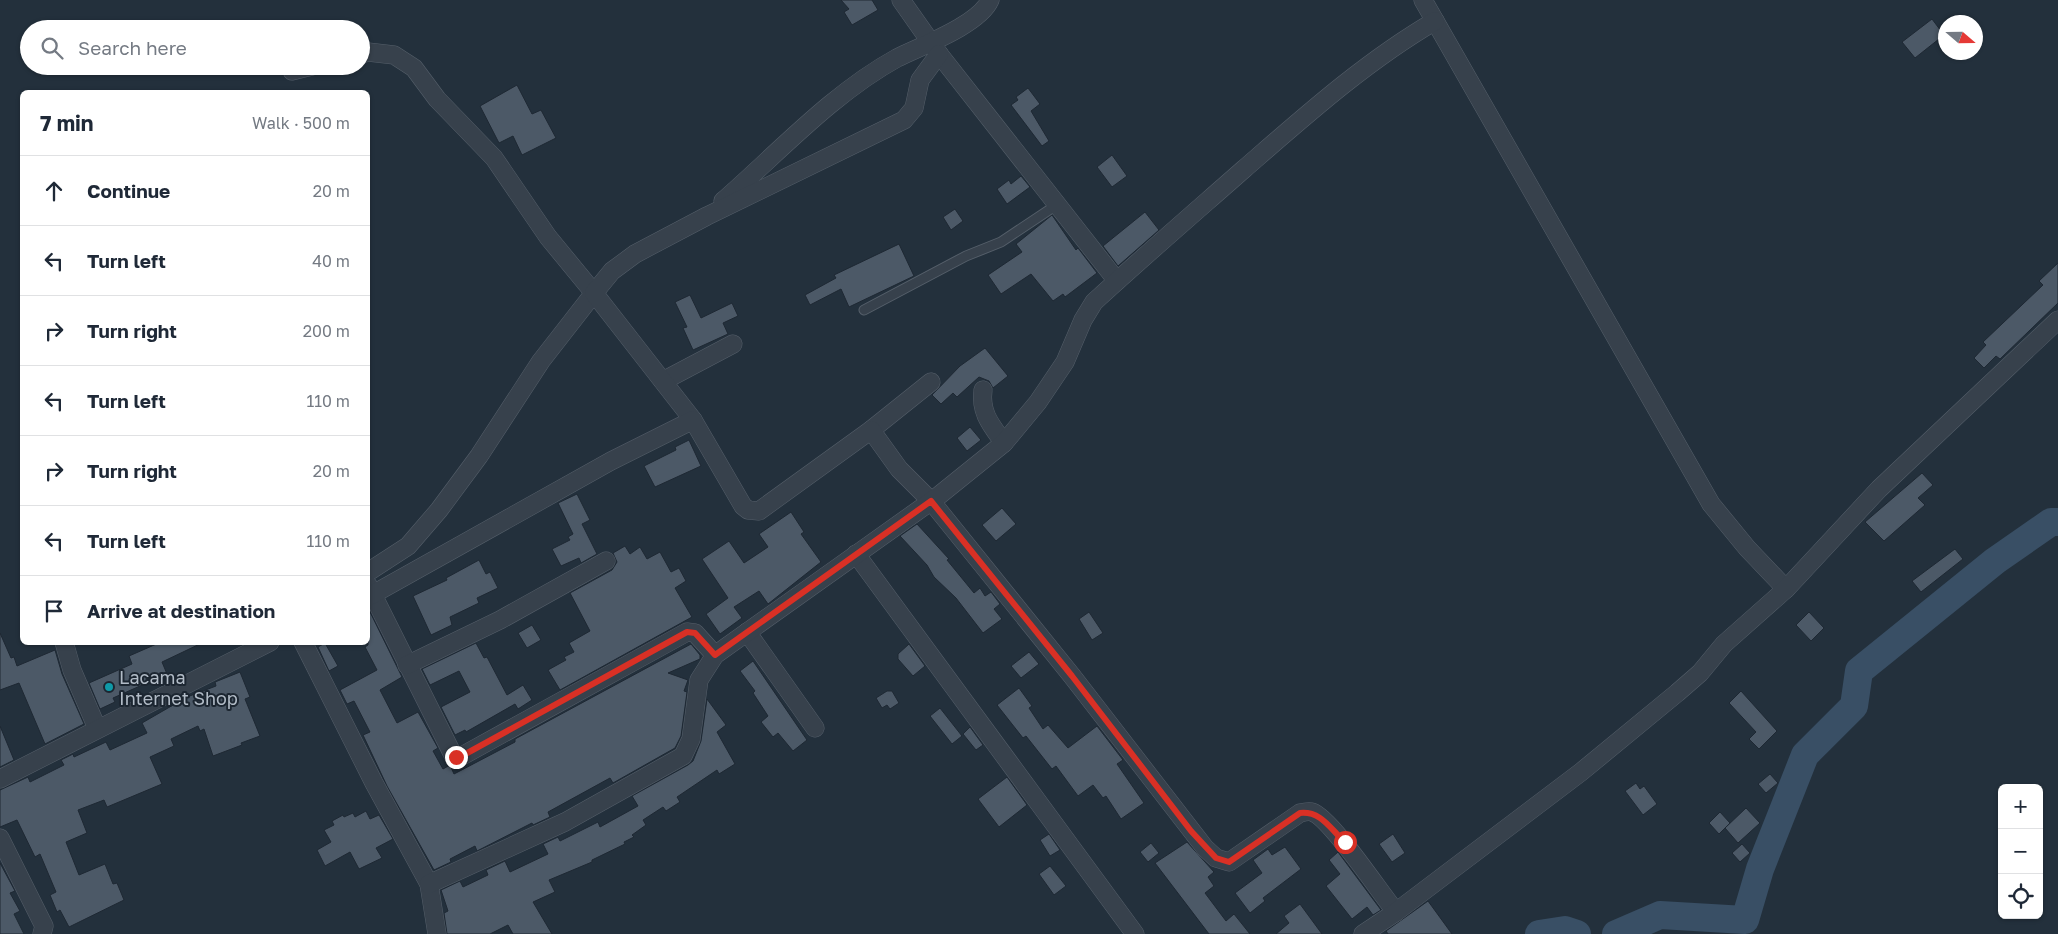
<!DOCTYPE html>
<html lang="en">
<head>
<meta charset="utf-8">
<style>
	:root { --surface:#fff; --page:#f6f6f7; --text:#1f2937; --muted:#747a83; --line:#e0e1e3 }
	body { margin:0; font-family:"Golos Text",sans-serif; background:var(--page); color:var(--text) }
	.controls { position:absolute; right:15px; bottom:15px; display:grid; overflow:hidden; border-radius:8px; box-shadow:0 1px 4px #0004 }
	.controls button { width:45px; height:45px; display:grid; place-items:center; padding:0; border:0; border-bottom:1px solid var(--line); background:var(--surface); color:var(--text); font:25px sans-serif }
	.compass { position:absolute; left:1938px; top:15px; width:45px; height:45px; border-radius:50%; background:var(--surface); box-shadow:0 1px 4px #0004; rotate:110deg }
	.stop { position:absolute; width:15px; height:15px; margin:-11px; border:4px solid #d93025; border-radius:50%; background:#fff }
	.stop.end { background:#d93025; border-color:#fff; box-shadow:0 1px 5px #0008 }
	.list { margin:0; padding:0; list-style:none }
	h2 { display:flex; justify-content:space-between; align-items:center; height:65px; margin:0; padding:0 20px; font-size:21px }
	h2 small { font-size:16px; font-weight:400; color:var(--muted) }
	.list li { display:grid; grid-template-columns:32px 1fr auto; gap:15px; align-items:center; box-sizing:border-box; height:70px; padding:0 20px; border-top:1px solid var(--line) }
	.list b { display:block; font-size:19px; white-space:nowrap }
	.list em { font-size:16px; font-style:normal; color:var(--muted) }
	.icon { flex:none; width:28px; height:28px; fill:none; stroke:currentColor; stroke-width:2; stroke-linecap:round; stroke-linejoin:round }
	.map { position:relative; flex:none; width:2058px; height:934px; overflow:hidden }
	.search { position:absolute; background:var(--surface); box-shadow:0 1px 4px #0004; left:20px; top:20px; width:350px; height:55px; display:flex; align-items:center; gap:12px; box-sizing:border-box; padding:0 18px; border-radius:28px; color:var(--muted); font-size:19px }
	.panel { position:absolute; background:var(--surface); box-shadow:0 1px 4px #0004; left:20px; top:90px; width:350px; height:555px; border-radius:8px }
	.map>svg:first-child { display:block }
</style>
</head>
<body>
<div class="map">
<svg width="2058" height="934" viewBox="0 0 2058 934">
	<rect width="100%" height="100%" fill="#23303c"/>
	<g fill="none" stroke-linecap="round" stroke-linejoin="round">
		<!-- river -->
		<g stroke="#394f65" stroke-width="28">
			<polyline points="1539,934 1565,930 1577,934"/>
			<polyline points="1616,934 1660,915 1745,920 1760,869 1805,755 1854,706 1859,671 1995,561 2051,522 2058,522"/>
		</g>
	</g>
	<!-- building -->
	<g fill="#4c5967" stroke="#1e2833">
		<polygon points="841,0 872,0 878,10 852,25 844,12 849,9"/>
		<polygon points="1932,19 1944,35 1915,58 1902,42"/>
		<polygon points="517,85 532,114 541,110 556,138 522,155 513,136 499,143 480,106"/>
		<polygon points="1028,88 1040,104 1031,111 1049,141 1042,146 1011,105 1018,100 1016,97"/>
		<polygon points="1112,155 1127,176 1112,187 1097,167"/>
		<polygon points="1021,176 1030,187 1007,204 997,189 1009,180 1011,184"/>
		<polygon points="955,209 963,221 951,230 943,217"/>
		<polygon points="1145,212 1159,230 1118,266 1103,246"/>
		<polygon points="1052,215 1076,250 1078,248 1097,273 1065,297 1063,294 1053,301 1031,274 1001,294 988,275 1022,252 1016,244"/>
		<polygon points="899,244 914,276 849,307 841,289 810,305 805,295 836,278 834,275"/>
		<polygon points="2058,263 2058,303 2000,359 1996,356 1984,368 1974,358 1986,345 1983,342 2043,285 2039,281"/>
		<polygon points="690,295 701,318 732,303 738,316 723,323 728,334 693,350 683,328 687,327 675,302"/>
		<polygon points="985,348 1008,376 993,388 989,381 979,377 957,397 953,393 941,404 932,395 960,366"/>
		<polygon points="970,427 981,440 967,451 957,438"/>
		<polygon points="689,440 701,466 655,487 644,466 676,450 675,447"/>
		<polygon points="1922,473 1933,485 1918,498 1925,505 1884,541 1865,522"/>
		<polygon points="577,494 590,520 582,524 597,554 581,563 579,558 561,566 552,549 570,540 568,537 573,534 558,503"/>
		<polygon points="1002,508 1016,524 996,541 982,525"/>
		<polygon points="791,512 804,532 801,534 821,562 768,604 759,591 734,607 742,618 720,634 706,614 728,598 702,559 729,541 744,563 768,547 759,534"/>
		<polygon points="917,524 949,559 947,560 974,593 980,588 985,596 991,592 1000,604 994,609 1002,619 983,633 956,598 934,577 927,565 900,536"/>
		<polygon points="625,546 630,554 640,547 647,559 660,552 671,572 679,568 686,581 675,588 692,617 560,690 548,670 566,660 564,657 574,652 569,643 590,631 570,593 612,570 617,562 613,553"/>
		<polygon points="1955,549 1963,559 1921,592 1912,581"/>
		<polygon points="479,560 486,574 490,572 498,588 477,598 479,603 450,617 452,625 431,635 413,596 447,580 446,578"/>
		<polygon points="368,608 402,677 380,690 397,723 418,712 438,748 433,751 443,769 450,765 454,774 515,742 515,739 691,644 700,655 700,659 668,673 688,680 684,691 687,692 681,736 675,748 613,783 610,778 548,812 550,817 533,825 532,823 477,851 475,846 450,859 451,862 434,870 387,786 363,735 370,732 354,701 347,704 340,690 377,670 365,647 368,645"/>
		<polygon points="1089,612 1103,633 1092,640 1079,619"/>
		<polygon points="1809,612 1824,628 1811,641 1796,625"/>
		<polygon points="532,625 541,640 527,648 518,633"/>
		<polygon points="0,633 11,658 14,657 17,666 55,650 62,674 84,724 45,744 19,683 0,690"/>
		<polygon points="161,642 204,642 162,662 167,674 113,698 115,702 100,709 89,683 132,664 129,656"/>
		<polygon points="325,643 338,666 329,671 318,647"/>
		<polygon points="476,643 484,658 487,657 507,695 523,685 532,700 518,709 515,704 466,732 465,730 455,735 441,707 470,692 459,671 430,685 422,669"/>
		<polygon points="909,644 925,666 913,676 898,659 898,654"/>
		<polygon points="1029,652 1039,664 1021,678 1011,666"/>
		<polygon points="753,661 807,740 793,751 778,733 773,737 761,722 768,716 753,693 755,691 740,671"/>
		<polygon points="240,672 250,697 245,699 260,736 241,743 242,745 213,756 204,729 200,731 198,726 171,739 174,746 150,757 162,784 107,807 104,800 78,810 87,833 66,842 79,875 105,864 113,884 117,883 124,900 69,927 60,910 57,912 50,895 56,892 40,854 35,857 17,820 0,827 0,790 28,777 30,782 64,765 61,760 73,754 74,757 106,742 110,750 147,733 142,723 187,697 216,686 215,682"/>
		<polygon points="1019,688 1032,706 1029,708 1043,729 1048,725 1068,748 1097,726 1123,760 1117,764 1144,803 1121,819 1106,796 1103,798 1093,785 1078,796 1056,766 1052,769 1026,736 1023,738 997,705"/>
		<polygon points="887,691 892,691 899,703 890,709 887,705 882,708 876,698"/>
		<polygon points="1741,691 1777,731 1759,749 1749,739 1756,732 1729,703"/>
		<polygon points="707,699 726,725 717,732 735,764 719,774 717,770 677,797 680,802 666,811 663,807 643,820 646,825 632,835 634,837 624,842 625,844 592,860 592,862 549,880 555,892 533,902 552,934 513,934 508,925 490,934 447,934 444,913 448,911 441,890 460,881 463,887 488,875 486,870 505,861 510,872 548,854 543,844 558,837 560,841 598,822 600,827 638,806 632,796 688,765 693,761 701,741"/>
		<polygon points="940,708 962,736 952,744 930,716"/>
		<polygon points="0,726 14,760 0,767"/>
		<polygon points="970,727 983,745 976,750 963,734"/>
		<polygon points="1770,774 1778,783 1766,793 1758,784"/>
		<polygon points="1007,777 1027,805 999,827 978,799"/>
		<polygon points="1636,783 1640,789 1644,786 1657,804 1643,815 1625,791"/>
		<polygon points="1746,808 1760,823 1738,843 1725,828"/>
		<polygon points="366,811 370,819 379,815 393,839 376,848 382,858 359,869 350,852 325,866 317,850 331,842 324,830 334,825 332,821 343,815 344,817 353,813 355,817"/>
		<polygon points="1720,812 1730,823 1719,834 1709,823"/>
		<polygon points="1049,834 1060,850 1050,856 1040,840"/>
		<polygon points="1393,834 1405,853 1392,862 1379,844"/>
		<polygon points="1187,842 1214,872 1208,877 1214,886 1205,893 1226,921 1234,914 1250,934 1209,934 1155,863"/>
		<polygon points="1151,843 1159,853 1148,862 1140,852"/>
		<polygon points="1742,844 1750,853 1740,862 1732,853"/>
		<polygon points="1285,847 1301,869 1263,898 1265,901 1250,913 1235,893 1262,873 1253,860 1268,849 1272,855"/>
		<polygon points="1338,852 1381,910 1373,915 1367,907 1352,919 1326,886 1340,874 1329,860"/>
		<polygon points="0,863 15,891 10,893 20,911 14,914 24,934 0,934"/>
		<polygon points="1050,866 1066,886 1054,895 1039,874"/>
		<polygon points="1428,901 1452,934 1388,934 1386,931"/>
		<polygon points="1300,904 1322,934 1276,934 1289,923 1284,916"/>
	</g>
	<g fill="none" stroke-linecap="round" stroke-linejoin="round">
		<!-- service casing -->
		<g stroke="#555f6a" stroke-width="11">
			<polyline id="service" points="864,310 966,256 1001,242 1058,204"/>
		</g>
		<!-- minor casing -->
		<g stroke="#555f6a" stroke-width="19">
			<g id="minor">
				<polyline points="901,0 939,54 1117,281"/>
				<polyline points="1423,0 1711,504 1747,548 1786,589"/>
				<polyline points="361,54 368,52 394,55 414,68 437,99 494,158 548,237 594,293 541,361 479,456 439,510 408,546 368,572"/>
				<polyline points="292,71 312,66"/>
				<path d="M 723,201 C 778,153 833,93 897,58 C 921,46 979,25 990,0"/>
				<polyline points="663,381 733,344"/>
				<path d="M 983,390 C 980,413 991,425 1004,443"/>
				<polyline points="693,420 594,293 612,271 635,254 707,216 904,120 914,108 920,80 939,54"/>
				<polyline points="871,430 931,382"/>
				<polyline points="856,554 1135,934"/>
				<polyline points="368,585 453,755 460,757 687,632 695,633 715,655"/>
				<path d="M 368,597 L 611,461 L 693,420 L 743,506 L 748,510 L 759,511 L 871,430 L 899,469 L 931,501 L 1072,676 L 1205,848 L 1216,858 L 1229,862 L 1300,813 C 1304,812 1309,811 1312,812 C 1331,818 1380,893 1396,912"/>
				<polyline points="747,632 815,728"/>
				<polyline points="64,642 72,670 97,728"/>
				<polyline points="303,642 374,783 429,884 437,934"/>
				<polyline points="407,665 500,620 606,561"/>
				<polyline points="0,779 270,642"/>
				<polyline points="0,838 44,926 42,934"/>
				<path d="M 429,884 L 565,822 L 683,756 L 691,739 L 699,680 L 715,655 L 937,497 L 1004,443 L 1038,402 L 1065,362 L 1083,320 L 1094,302 C 1143,257 1194,213 1244,169 C 1305,116 1365,62 1435,21"/>
				<polyline points="1363,934 1396,912 1581,772 1677,693 1700,673 1724,644 1786,589 1879,489 2058,320"/>
			</g>
		</g>
		<!-- service -->
		<use href="#service" stroke="#37414c" stroke-width="9"/>
		<!-- minor -->
		<use href="#minor" stroke="#37414c" stroke-width="18"/>
	</g>
	<g fill="none" stroke-linecap="round" stroke-linejoin="round">
		<!-- route -->
		<path stroke="#d93025" stroke-width="6" d="M 456,757 L 460,757 L 687,632 L 695,633 L 715,655 L 931,501 L 1072,676 L 1191,831 L 1216,858 L 1229,862 L 1300,813 C 1322,811 1330,829 1345,842"/>
	</g>
	<!-- markers -->
	<circle fill="#0f9aa8" stroke="#1c2631" stroke-width="2" cx="109" cy="687" r="5"/>
	<g text-anchor="middle" dominant-baseline="central" stroke-width="4" stroke-linejoin="round" paint-order="stroke">
		<!-- poi labels -->
		<g font-size="18" fill="#b2bcc7" stroke="#1c2631" text-anchor="start">
			<text x="119" y="677">Lacama<tspan x="119" dy="21">Internet Shop</tspan></text>
		</g>
	</g>
</svg>
<div class="controls">
<button>+</button>
<button>−</button>
<button><svg class="icon" aria-label="locate" viewBox="0 0 24 24"><circle cx="12" cy="12" r="6"/><path d="M12 2v4M12 18v4M2 12h4M18 12h4"/></svg></button>
</div>
<svg class="compass" viewBox="-18 -18 36 36"><path d="M0-13l5 13h-10z" fill="#e53935"/><path d="M0 13l5-13h-10z" fill="#747a83"/></svg>
<div class="stop" style="left:1345px;top:842px"></div>
<div class="stop end" style="left:456px;top:757px"></div>
<div class="search"><svg class="icon" aria-label="search" viewBox="0 0 24 24"><circle cx="10" cy="10" r="6"/><path d="M15 15l6 6"/></svg>Search here</div>
<section class="panel">
<h2>7 min<small>Walk · 500 m</small></h2>
<ul class="list">
<li><svg class="icon" aria-label="ahead" viewBox="0 0 24 24"><path d="M12 20V5M6 11l6-6 6 6"/></svg><div><b>Continue</b></div><em>20 m</em></li>
<li><svg class="icon" aria-label="left" viewBox="0 0 24 24"><path d="M17 20v-9H6M10 6l-5 5 5 5"/></svg><div><b>Turn left</b></div><em>40 m</em></li>
<li><svg class="icon" aria-label="right" viewBox="0 0 24 24"><path d="M7 20v-9h11M14 6l5 5-5 5"/></svg><div><b>Turn right</b></div><em>200 m</em></li>
<li><svg class="icon" aria-label="left" viewBox="0 0 24 24"><path d="M17 20v-9H6M10 6l-5 5 5 5"/></svg><div><b>Turn left</b></div><em>110 m</em></li>
<li><svg class="icon" aria-label="right" viewBox="0 0 24 24"><path d="M7 20v-9h11M14 6l5 5-5 5"/></svg><div><b>Turn right</b></div><em>20 m</em></li>
<li><svg class="icon" aria-label="left" viewBox="0 0 24 24"><path d="M17 20v-9H6M10 6l-5 5 5 5"/></svg><div><b>Turn left</b></div><em>110 m</em></li>
<li><svg class="icon" aria-label="arrive" viewBox="0 0 24 24"><path d="M6 21V4h12l-3 4 3 4H6"/></svg><div><b>Arrive at destination</b></div></li>
</ul>
</section>
</div>
</body>
</html>
